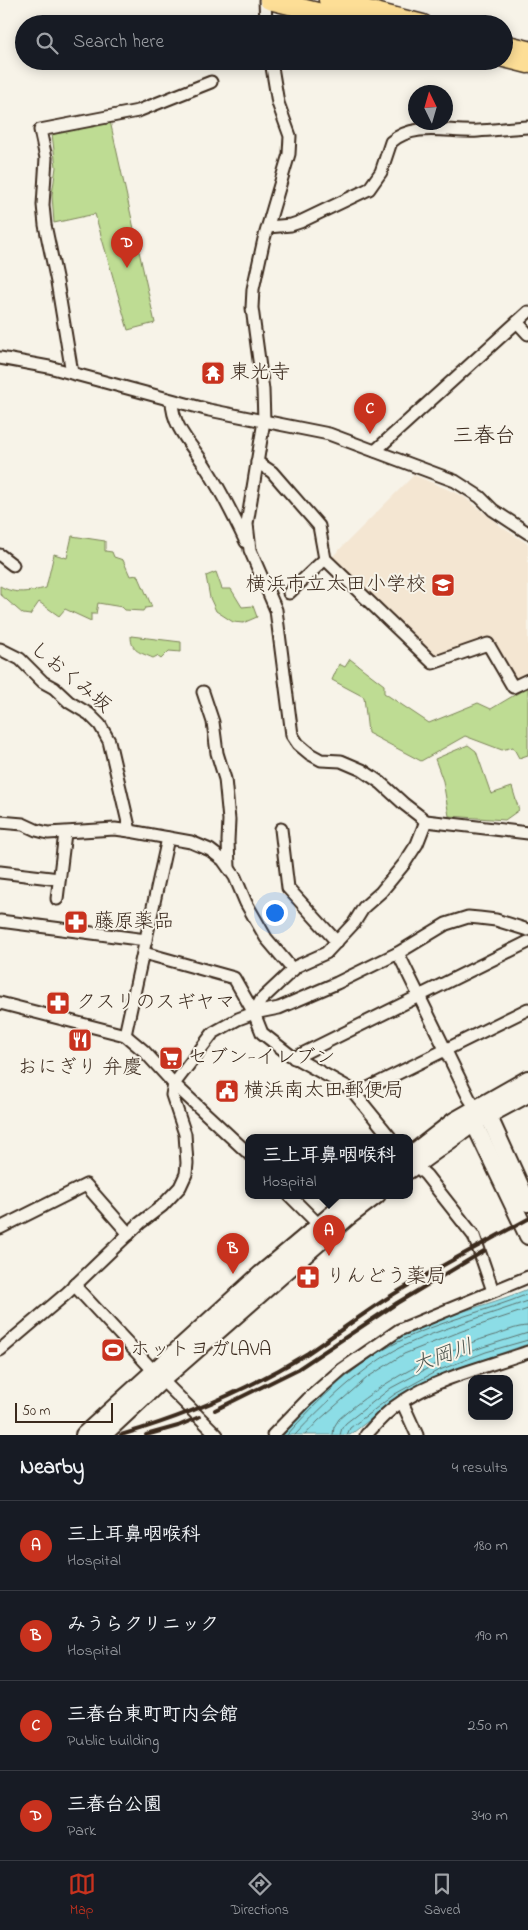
<!DOCTYPE html>
<html lang="en">
<head>
<meta charset="utf-8">
<style>
	:root { --surface:#171b24; --page:#242831; --text:#f1f3f6; --muted:#9ea1a6; --line:#363941; --accent:#c8321e }
	body { margin:0; font-family:"Indie Flower","Klee One",sans-serif; background:var(--page); color:var(--text) }
	.controls { position:absolute; right:15px; bottom:15px; display:grid; overflow:hidden; border-radius:10px; box-shadow:0 2px 12px #0003 }
	.controls button { width:45px; height:45px; display:grid; place-items:center; padding:0; border:0; border-bottom:1px solid var(--line); background:var(--surface); color:var(--text); font:25px sans-serif }
	.compass { position:absolute; left:408px; top:85px; width:45px; height:45px; border-radius:50%; background:var(--surface); box-shadow:0 2px 12px #0003; rotate:355deg }
	.scale { position:absolute; left:15px; bottom:12px; width:98px; box-sizing:border-box; padding-left:5px; border:2px solid #3b2a1e; border-top:0; font-size:14px; line-height:18px; white-space:nowrap; color:#3b2a1e; -webkit-text-stroke:4px #f7f3e8; paint-order:stroke }
	.you { position:absolute; left:274px; top:912px; width:18px; height:18px; margin:-12px; border:4px solid #fff; border-radius:50%; background:#1a73e8; box-shadow:0 0 0 8px #1a73e833 }
	.badge { display:grid; place-items:center; width:32px; height:32px; border-radius:50%; background:var(--accent); color:#fff; font-size:16px; font-weight:700 }
	.pin { position:absolute; translate:-50% -41px; filter:drop-shadow(0 1px 2px #0008) }
	.pin::after { content:''; position:absolute; top:26px; width:18px; height:15px; background:inherit; clip-path:polygon(0 0,100% 0,50% 100%) }
	.popup { position:absolute; left:245px; top:1134px; width:168px; height:65px; box-sizing:border-box; display:grid; place-content:center; border-radius:10px; background:var(--surface); filter:drop-shadow(0 1px 4px #0005); font-size:16px; white-space:nowrap; color:var(--muted) }
	.popup b { font-size:19px; color:var(--text) }
	.popup::after { content:''; position:absolute; left:50%; top:100%; margin-left:-10px; border:10px solid transparent; border-top-color:var(--surface) }
	.list { margin:0; padding:0; list-style:none }
	h2 { display:flex; justify-content:space-between; align-items:center; height:65px; margin:0; padding:0 20px; font-size:21px }
	h2 small { font-size:16px; font-weight:400; color:var(--muted) }
	.list li { display:grid; grid-template-columns:32px 1fr auto; gap:15px; align-items:center; box-sizing:border-box; height:90px; padding:0 20px; border-top:1px solid var(--line) }
	.list b { display:block; font-size:19px; white-space:nowrap }
	.list p { margin:0; font-size:16px; white-space:nowrap; color:var(--muted) }
	.list em { font-size:16px; font-style:normal; color:var(--muted) }
	.icon { flex:none; width:28px; height:28px; fill:none; stroke:currentColor; stroke-width:2; stroke-linecap:round; stroke-linejoin:round }
	.map { position:relative; flex:none; width:528px; height:1435px; overflow:hidden }
	.search { position:absolute; background:var(--surface); box-shadow:0 2px 12px #0003; left:15px; right:15px; top:15px; height:55px; display:flex; align-items:center; gap:12px; box-sizing:border-box; padding:0 18px; border-radius:28px; color:var(--muted); font-size:19px }
	.sheet { height:425px; background:var(--surface) }
	nav { display:flex; justify-content:space-around; align-items:center; box-sizing:border-box; height:70px; border-top:1px solid var(--line); background:var(--surface); font-size:14px; color:var(--muted) }
	nav a { display:grid; justify-items:center; gap:2px }
	nav .on { color:var(--accent) }
	.map>svg:first-child { display:block }
</style>
</head>
<body>
<div class="map">
<svg width="528" height="1435" viewBox="0 0 528 1435">
	<rect width="100%" height="100%" fill="#f7f3e8"/>
	<filter id="ink" filterUnits="userSpaceOnUse"><feTurbulence type="fractalNoise" baseFrequency=".02" numOctaves="2"/><feDisplacementMap in="SourceGraphic" scale="10" xChannelSelector="R" yChannelSelector="G"/><feConvolveMatrix kernelMatrix="1 2 1 2 8 2 1 2 1" color-interpolation-filters="sRGB"/></filter>
	<g filter="url(#ink)">
		<!-- built -->
		<polygon fill="#f4e6d2" points="414,475 463,496 503,528 528,544 528,671 518,678 512,677 491,638 468,647 433,657 330,559"/>
		<!-- green -->
		<g fill="#bedc93" stroke="#7c8358">
			<polygon points="110,121 155,323 128,330 95,214 54,223 52,195 56,167 52,134"/>
			<path d="M 72,536 L 105,541 L 105,551 L 112,552 L 114,557 L 123,560 L 130,576 L 138,575 L 152,607 L 145,608 L 143,611 L 125,610 L 122,607 L 98,603 L 96,614 L 91,614 L 91,621 L 65,609 L 59,616 L 39,602 L 30,615 L 23,614 L 0,594 L 0,586 C 16,595 28,592 46,588 L 54,554 L 67,558 Z"/>
			<polygon points="216,572 222,589 231,589 242,607 253,606 257,617 243,623 233,622 216,611 210,598 206,576"/>
			<path d="M 131,636 L 181,642 L 181,652 L 169,651 L 161,659 L 157,656 L 153,658 C 140,652 131,652 131,636 Z"/>
			<polygon points="350,659 384,685 384,693 429,723 478,703 491,709 528,687 528,755 519,758 513,747 502,750 465,736 421,761 368,733 364,697 332,680 339,664 345,667"/>
			<polygon points="468,745 476,751 491,794 512,787 519,810 505,820 449,816 443,781 435,759"/>
		</g>
		<!-- water -->
		<path fill="#8cdde6" stroke="#6c9596" d="M 528,1289 L 528,1344 L 439,1375 L 398,1398 L 350,1435 L 280,1435 C 311,1401 354,1358 396,1337 C 438,1316 485,1307 528,1289 Z"/>
		<g fill="none" stroke-linecap="round" stroke-linejoin="round">
			<!-- shore -->
			<g stroke="#5b726e" stroke-width="1">
				<path d="M 287,1435 C 316,1402 358,1361 398,1342 C 439,1321 485,1312 528,1294"/>
				<path d="M 295,1435 C 323,1405 365,1365 401,1347 C 442,1328 486,1316 528,1301"/>
				<polyline points="305,1435 318,1421 368,1377 404,1354 462,1331 528,1309"/>
				<path d="M 333,1435 L 334,1427 L 339,1419 C 383,1380 435,1354 491,1336 C 503,1333 516,1326 528,1326"/>
				<polyline points="340,1435 342,1428 346,1423 391,1388 434,1365 483,1347 528,1333"/>
				<polyline points="347,1435 350,1428 395,1394 437,1371 486,1352 528,1340"/>
			</g>
			<!-- street casing -->
			<g stroke="#3b2a1e" stroke-width="15">
				<g id="street">
					<polyline points="265,0 266,24"/>
					<polyline points="271,61 278,103 290,136 289,154 264,239 253,289 252,308 263,390 264,421 247,524 250,550 276,610 292,735 298,744 310,754 321,760 341,761 362,770 381,783 404,804 426,821 528,833"/>
					<path d="M 268,227 L 291,225 L 300,222 L 369,189 L 381,172 L 391,142 C 415,121 449,133 478,131 C 494,130 511,128 528,127"/>
					<polyline points="517,322 528,334"/>
					<polyline points="0,358 49,367 209,410 329,434 455,481 480,497 493,510 528,533"/>
					<polyline points="72,373 57,282 45,225 43,205 46,158 40,130 138,111 211,82"/>
					<path d="M 172,401 C 172,428 194,447 207,469 C 222,492 234,517 246,542"/>
					<polyline points="375,451 528,312"/>
					<polyline points="257,462 272,472 319,526 325,559 433,663 488,644 513,687 528,680"/>
					<polyline points="0,555 13,565"/>
					<polyline points="289,593 325,559"/>
					<polyline points="0,649 20,659 43,682 54,688 69,702 89,714 100,725 109,741 130,831"/>
					<polyline points="203,692 213,722 217,753 225,779 229,820 228,841 229,868"/>
					<polyline points="0,822 23,824 36,830 48,833 115,829 130,831 191,842 210,850 223,860 235,877 246,903 266,938 293,970"/>
					<polyline points="281,829 288,888 337,942"/>
					<polyline points="0,872 59,879"/>
					<polyline points="57,899 65,833"/>
					<polyline points="0,921 146,940"/>
					<polyline points="144,953 234,978 254,1013 262,1033 290,1055 351,1089 390,1137"/>
					<polyline points="398,953 469,1098 476,1108"/>
					<polyline points="0,1003 125,1035 144,1051 174,1084 249,1154"/>
					<polyline points="254,1013 261,1000 297,966 326,953 354,923 364,907 381,892 404,864 417,844 426,821"/>
					<polyline points="125,1035 168,838"/>
					<polyline points="294,1058 528,942"/>
					<polyline points="356,1094 528,1009"/>
					<polyline points="415,1165 426,1175 474,1236 493,1291"/>
					<polyline points="289,1195 319,1225"/>
					<polyline points="0,1228 86,1185 129,1234"/>
					<polyline points="74,1285 162,1380 217,1435"/>
					<polyline points="0,1350 67,1293 140,1223 162,1206 180,1187 186,1174 187,1163 185,1134 172,1095 174,1084 213,1033 238,1019 254,1013 279,1008 337,983 398,953 446,924 468,917 479,918 496,920 528,930"/>
					<polyline points="402,1402 417,1435"/>
					<polyline points="273,1435 308,1399 341,1370 399,1330 528,1277"/>
					<path d="M 366,1435 C 377,1423 388,1410 403,1401 C 440,1377 486,1367 528,1352"/>
				</g>
			</g>
			<!-- secondary casing -->
			<g stroke="#3b2a1e" stroke-width="20">
				<g id="secondary">
					<polyline points="479,1109 488,1115 528,1203"/>
					<polyline points="476,1113 474,1123 528,1236"/>
					<polyline points="409,1156 454,1121 528,1079"/>
					<polyline points="409,1170 474,1123 528,1094"/>
					<polyline points="84,1435 261,1274 355,1195"/>
					<polyline points="103,1435 162,1380 348,1217 377,1195"/>
				</g>
			</g>
			<!-- primary casing -->
			<g stroke="#3b2a1e" stroke-width="21">
				<g id="primary">
					<polyline points="269,0 366,24"/>
					<polyline points="328,0 423,24"/>
					<polyline points="504,44 528,50"/>
					<polyline points="504,58 528,64"/>
				</g>
			</g>
			<!-- street -->
			<use href="#street" stroke="#f7f3e8" stroke-width="11"/>
			<!-- secondary -->
			<use href="#secondary" stroke="#f7f3e8" stroke-width="16"/>
			<!-- primary -->
			<use href="#primary" stroke="#fdde96" stroke-width="18"/>
			<!-- rail -->
			<g stroke="#3b2a1e" stroke-width="4">
				<polyline points="215,1410 298,1369 397,1303 484,1251"/>
				<path d="M 121,1435 C 189,1415 248,1390 308,1353 C 333,1336 357,1318 383,1301 C 429,1271 479,1246 528,1219"/>
				<polyline points="146,1435 178,1426 199,1417"/>
			</g>
		</g>
	</g>
	<!-- icons -->
	<defs>
		<g id="temple-square" transform="scale(1.25)"><rect x="-9" y="-9" width="18" height="18" rx="4" fill="#c8321e" stroke="#f7f3e8"/><path d="M0-6L5-2H3V0L6.5 2.5H4V6H1.5V3h-3V6H-4V2.5H-6.5L-3 0V-2H-5Z" fill="#fff"/></g>
		<g id="school-square" transform="scale(1.25)"><rect x="-9" y="-9" width="18" height="18" rx="4" fill="#c8321e" stroke="#f7f3e8"/><path d="M0-5L7-2L0 1L-7-2ZM-4 1L0 2.5L4 1V4Q0 6-4 4Z" fill="#fff"/></g>
		<g id="pharmacy-square" transform="scale(1.25)"><rect x="-9" y="-9" width="18" height="18" rx="4" fill="#c8321e" stroke="#f7f3e8"/><path d="M-2-6h4v4h4v4h-4v4h-4v-4h-4v-4h4Z" fill="#fff"/></g>
		<g id="restaurant-square" transform="scale(1.25)"><rect x="-9" y="-9" width="18" height="18" rx="4" fill="#c8321e" stroke="#f7f3e8"/><path d="M-5-6h1v4h1v-4h1v4h1v-4h1v5L-1.5 .5V6h-2V.5L-5-1ZM5-6V6H3V1.5H1.5Q1.5-4 5-6Z" fill="#fff"/></g>
		<g id="supermarket-square" transform="scale(1.25)"><rect x="-9" y="-9" width="18" height="18" rx="4" fill="#c8321e" stroke="#f7f3e8"/><path d="M-6-5.5h2.5l.6 2H6L4.5 2H-2.5L-4.4-4H-6ZM-1.5 3.2a1.3 1.3 0 1 0 .1 0ZM3 3.2a1.3 1.3 0 1 0 .1 0Z" fill="#fff"/></g>
		<g id="civic-square" transform="scale(1.25)"><rect x="-9" y="-9" width="18" height="18" rx="4" fill="#c8321e" stroke="#f7f3e8"/><path d="M-.6-6.5H3V-4.5H.6V-3L4-1V1h2V6H-6V1h2V-1L-.6-3ZM-1.2 2.5V6h2.4V2.5Z" fill="#fff"/></g>
		<g id="stadium-square" transform="scale(1.25)"><rect x="-9" y="-9" width="18" height="18" rx="4" fill="#c8321e" stroke="#f7f3e8"/><path d="M0-5a6.5 5 0 1 0 0 10a6.5 5 0 1 0 0-10ZM-3.5-1.8h7v3.6h-7Z" fill="#fff"/></g>
	</defs>
	<g fill-rule="evenodd">
		<use href="#temple-square" x="213" y="373"/>
		<use href="#school-square" x="443" y="585"/>
		<use href="#pharmacy-square" x="76" y="922"/>
		<use href="#pharmacy-square" x="58" y="1003"/>
		<use href="#restaurant-square" x="80" y="1040"/>
		<use href="#supermarket-square" x="171" y="1058"/>
		<use href="#civic-square" x="227" y="1091"/>
		<use href="#pharmacy-square" x="308" y="1277"/>
		<use href="#stadium-square" x="113" y="1350"/>
	</g>
	<g text-anchor="middle" dominant-baseline="central" stroke-width="4" stroke-linejoin="round" paint-order="stroke">
		<!-- poi labels -->
		<g font-size="20" fill="#3b2a1e" stroke="#f7f3e8" text-anchor="start">
			<text x="230" y="373">東光寺</text>
			<text x="426" y="585" text-anchor="end">横浜市立太田小学校</text>
			<text x="94" y="922">藤原薬品</text>
			<text x="76" y="1003">クスリのスギヤマ</text>
			<text x="188" y="1058">セブン-イレブン</text>
			<text x="80" y="1068" text-anchor="middle">おにぎり 弁慶</text>
			<text x="244" y="1091">横浜南太田郵便局</text>
			<text x="326" y="1277">りんどう薬局</text>
			<text x="130" y="1350">ホットヨガLAVA</text>
		</g>
		<!-- street labels -->
		<g font-size="20" fill="#3b2a1e" stroke="#f7f3e8">
			<text transform="translate(70 678) rotate(40)">しおくみ坂</text>
		</g>
		<!-- neighbourhood labels -->
		<g font-size="21" fill="#3b2a1e" stroke="#f7f3e8">
			<text x="484" y="437">三春台</text>
		</g>
		<!-- water labels -->
		<g font-size="21" font-style="italic" fill="#4f5750" stroke="#f7f3e8">
			<text transform="translate(443 1357) rotate(-19)">大岡川</text>
		</g>
	</g>
</svg>
<div class="controls">
<button><svg class="icon" aria-label="layers" viewBox="0 0 24 24"><path d="M12 4l9 5-9 5-9-5zM3 14l9 5 9-5"/></svg></button>
</div>
<svg class="compass" viewBox="-18 -18 36 36"><path d="M0-13l5 13h-10z" fill="#e53935"/><path d="M0 13l5-13h-10z" fill="#9ea1a6"/></svg>
<div class="scale">50 m</div>
<div class="you"></div>
<div class="pin badge" style="left:329px;top:1256px">A</div>
<div class="popup"><b>三上耳鼻咽喉科</b>Hospital</div>
<div class="pin badge" style="left:233px;top:1274px">B</div>
<div class="pin badge" style="left:370px;top:434px">C</div>
<div class="pin badge" style="left:127px;top:268px">D</div>
<div class="search"><svg class="icon" aria-label="search" viewBox="0 0 24 24"><circle cx="10" cy="10" r="6"/><path d="M15 15l6 6"/></svg>Search here</div>
</div>
<section class="sheet">
<h2>Nearby<small>4 results</small></h2>
<ul class="list">
<li><span class="badge">A</span><div><b>三上耳鼻咽喉科</b><p>Hospital</p></div><em>180 m</em></li>
<li><span class="badge">B</span><div><b>みうらクリニック</b><p>Hospital</p></div><em>190 m</em></li>
<li><span class="badge">C</span><div><b>三春台東町町内会館</b><p>Public building</p></div><em>250 m</em></li>
<li><span class="badge">D</span><div><b>三春台公園</b><p>Park</p></div><em>340 m</em></li>
</ul>
</section>
<nav>
<a class="on"><svg class="icon" aria-label="map" viewBox="0 0 24 24"><path d="M3 6l6-2 6 2 6-2v14l-6 2-6-2-6 2zM9 4v14M15 6v14"/></svg>Map</a>
<a><svg class="icon" aria-label="directions" viewBox="0 0 24 24"><path d="M12 3l9 9-9 9-9-9zM9 14v-3h6M13 9l2 2-2 2"/></svg>Directions</a>
<a><svg class="icon" aria-label="saved" viewBox="0 0 24 24"><path d="M7 4h10v16l-5-4-5 4z"/></svg>Saved</a>
</nav>
</body>
</html>
